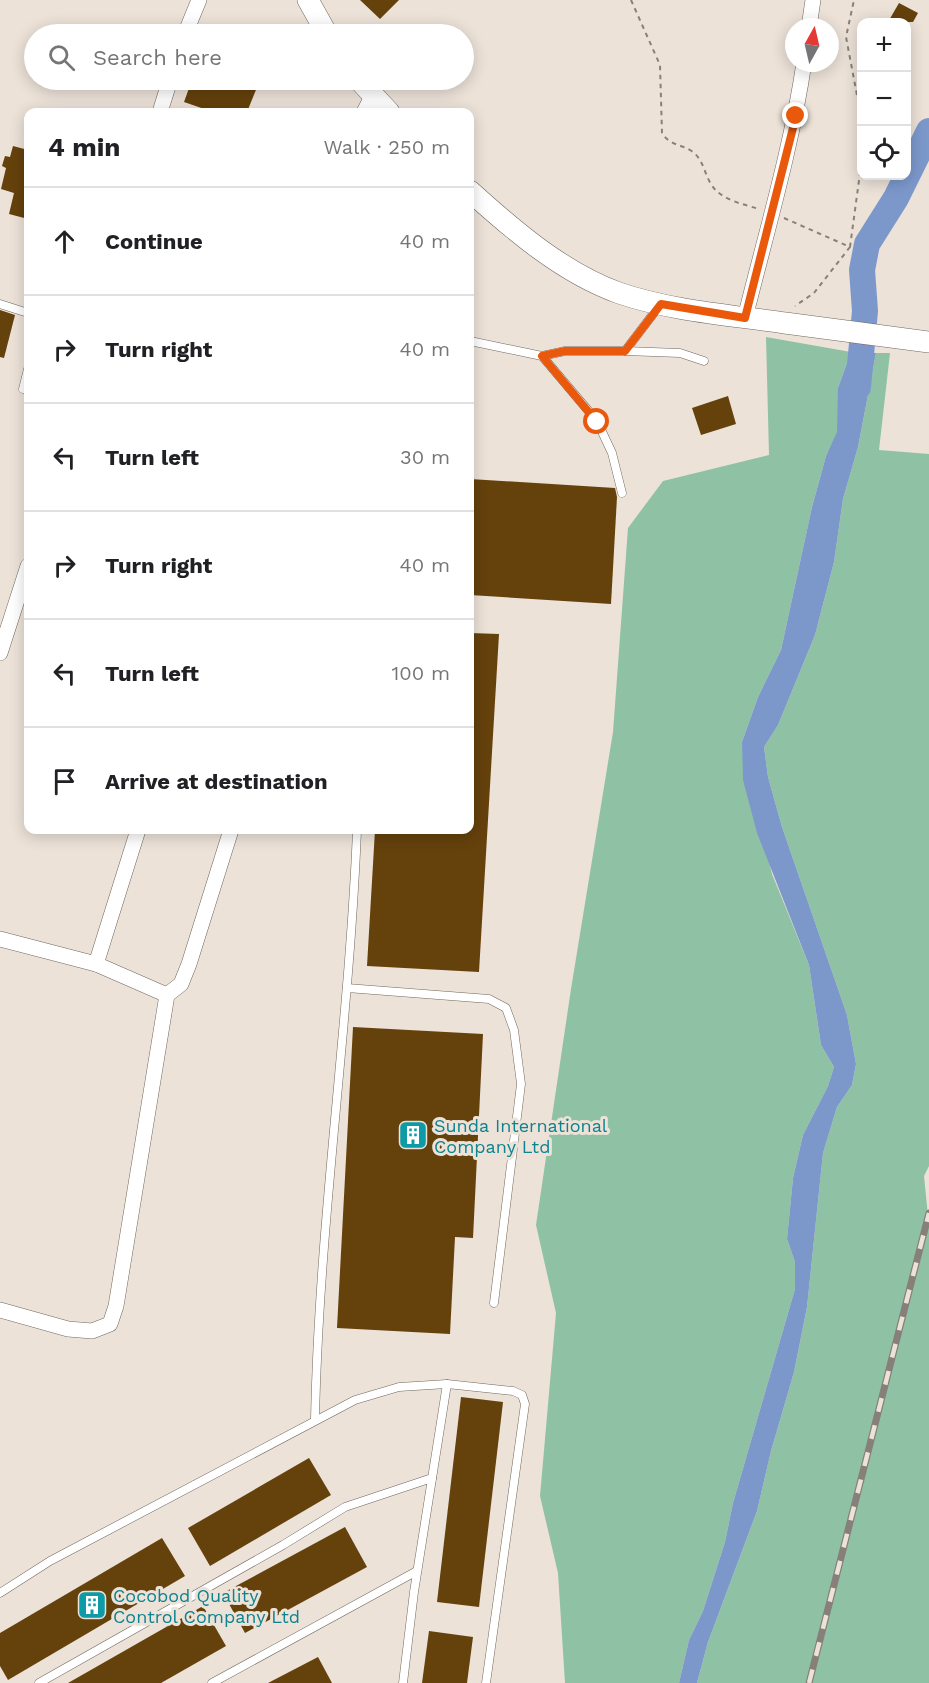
<!DOCTYPE html>
<html lang="en">
<head>
<meta charset="utf-8">
<style>
	:root { --surface:#fff; --page:#f2f2f2; --text:#202124; --muted:#757577; --line:#e0e0e0 }
	body { margin:0; font-family:"Work Sans",sans-serif; background:var(--page); color:var(--text) }
	.controls { position:absolute; right:18px; top:18px; display:grid; overflow:hidden; border-radius:12px; box-shadow:0 3px 15px #0003 }
	.controls button { width:54px; height:54px; display:grid; place-items:center; padding:0; border:0; border-bottom:2px solid var(--line); background:var(--surface); color:var(--text); font:30px sans-serif }
	.compass { position:absolute; left:785px; top:18px; width:54px; height:54px; border-radius:50%; background:var(--surface); box-shadow:0 3px 15px #0003; rotate:8deg }
	.stop { position:absolute; width:18px; height:18px; margin:-14px; border:4px solid #ea580c; border-radius:50%; background:#fff }
	.stop.end { background:#ea580c; border-color:#fff; box-shadow:0 2px 6px #0008 }
	.list { margin:0; padding:0; list-style:none }
	h2 { display:flex; justify-content:space-between; align-items:center; height:78px; margin:0; padding:0 24px; font-size:26px }
	h2 small { font-size:20px; font-weight:400; color:var(--muted) }
	.list li { display:grid; grid-template-columns:39px 1fr auto; gap:18px; align-items:center; box-sizing:border-box; height:108px; padding:0 24px; border-top:2px solid var(--line) }
	.list b { display:block; font-size:22px; white-space:nowrap }
	.list em { font-size:20px; font-style:normal; color:var(--muted) }
	.icon { flex:none; width:33px; height:33px; fill:none; stroke:currentColor; stroke-width:2; stroke-linecap:round; stroke-linejoin:round }
	.map { position:relative; flex:none; width:929px; height:1683px; overflow:hidden }
	.search { position:absolute; background:var(--surface); box-shadow:0 3px 15px #0003; left:24px; top:24px; width:450px; height:66px; display:flex; align-items:center; gap:15px; box-sizing:border-box; padding:0 21px; border-radius:33px; color:var(--muted); font-size:22px }
	.panel { position:absolute; background:var(--surface); box-shadow:0 3px 15px #0003; left:24px; top:108px; width:450px; height:726px; border-radius:12px }
	.map>svg:first-child { display:block }
</style>
</head>
<body>
<div class="map">
<svg width="929" height="1683" viewBox="0 0 929 1683">
	<rect width="100%" height="100%" fill="#ece2d8"/>
	<!-- green -->
	<g fill="#8fc2a4">
		<polygon points="766,337 851,352 838,388 838,432 826,456 812,507 781,650 758,697 742,742 772,874 809,965 821,1045 834,1067 828,1086 803,1135 793,1178 787,1239 795,1262 795,1289 733,1503 725,1542 703,1611 689,1640 679,1683 565,1683 558,1573 540,1496 556,1313 536,1225 571,989 613,732 628,528 663,481 769,455"/>
		<polygon points="876,353 890,353 879,450 929,454 929,1166 924,1176 929,1226 929,1683 697,1683 708,1642 757,1511 771,1451 794,1372 807,1307 823,1153 837,1107 852,1085 856,1064 847,1015 782,827 768,777 764,747 778,725 815,635 834,562 843,499 858,447"/>
	</g>
	<!-- water -->
	<polygon fill="#7c98cb" points="851,352 876,353 858,447 843,499 834,562 815,635 778,725 764,747 768,777 782,827 847,1015 856,1064 852,1085 837,1107 823,1153 807,1307 794,1372 771,1451 757,1511 708,1642 697,1683 679,1683 689,1640 703,1611 725,1542 733,1503 795,1289 795,1262 787,1239 793,1178 803,1135 828,1086 834,1067 821,1045 809,965 757,833 743,780 742,742 758,697 781,650 812,507 826,456 837,432 838,388"/>
	<g fill="none" stroke-linecap="round" stroke-linejoin="round">
		<!-- river -->
		<polyline stroke="#7c98cb" stroke-width="26" points="858,387 865,311 862,270 867,244 896,198 929,131"/>
	</g>
	<!-- building -->
	<g fill="#65410c">
		<polygon points="360,0 399,0 380,19"/>
		<polygon points="899,3 918,13 913,22 888,22"/>
		<polygon points="192,80 260,80 247,112 213,112 184,102"/>
		<polygon points="13,146 28,150 28,219 9,214 14,193 1,189 6,168 2,166 5,156 10,157"/>
		<polygon points="0,310 15,315 4,358 0,357"/>
		<polygon points="728,396 736,424 701,435 692,408"/>
		<polygon points="470,479 615,488 617,497 611,604 470,595"/>
		<polygon points="470,633 499,634 479,972 367,966 375,830 470,830"/>
		<polygon points="353,1027 483,1034 473,1238 455,1237 450,1334 337,1328"/>
		<polygon points="461,1397 503,1402 479,1607 437,1602"/>
		<polygon points="309,1458 331,1495 210,1566 188,1528"/>
		<polygon points="345,1527 367,1567 245,1633 223,1593"/>
		<polygon points="162,1538 185,1576 8,1680 0,1666 0,1633"/>
		<polygon points="203,1606 226,1646 161,1683 68,1683"/>
		<polygon points="429,1631 473,1637 467,1683 422,1683"/>
		<polygon points="318,1657 332,1683 268,1683"/>
	</g>
	<g fill="none" stroke-linecap="round" stroke-linejoin="round">
		<!-- service casing -->
		<g stroke="#70675f" stroke-width="9">
			<g id="service">
				<polyline points="0,304 28,313"/>
				<polyline points="470,341 542,356 565,351 625,351 660,305"/>
				<polyline points="625,351 680,353 704,361"/>
				<polyline points="542,356 597,421 612,453 622,493"/>
				<polyline points="23,389 28,369"/>
				<polyline points="347,988 489,999 506,1008 514,1030 521,1084 494,1303"/>
				<path d="M 315,1420 C 319,1222 349,1027 357,830"/>
				<polyline points="0,1593 50,1561 355,1400 399,1387 447,1384 513,1391 522,1395 525,1404 486,1683"/>
				<polyline points="39,1683 283,1545 345,1507 432,1478"/>
				<polyline points="212,1683 417,1571"/>
				<polyline points="403,1683 414,1592 447,1384"/>
			</g>
		</g>
		<!-- minor casing -->
		<g stroke="#70675f" stroke-width="16">
			<g id="minor">
				<polyline points="809,27 813,0"/>
				<polyline points="185,34 199,0"/>
				<polyline points="160,112 170,80"/>
				<polyline points="364,112 373,95"/>
				<path d="M 745,318 C 766,233 791,150 804,63"/>
				<polyline points="0,653 28,566"/>
				<polyline points="0,939 96,964 167,995"/>
				<polyline points="96,964 138,830"/>
				<polyline points="0,1310 68,1329 92,1331 110,1324 116,1306 167,995 181,984 189,964 231,830"/>
			</g>
		</g>
		<!-- secondary casing -->
		<g stroke="#70675f" stroke-width="22">
			<g id="secondary">
				<polyline points="308,0 327,34"/>
				<polyline points="359,80 389,112"/>
				<path d="M 470,191 C 513,230 563,273 619,293 C 672,311 730,315 785,323 C 833,329 881,336 929,342"/>
			</g>
		</g>
		<!-- path -->
		<g stroke="#88817a" stroke-width="2" stroke-dasharray="4.5 4.5" stroke-linecap="butt">
			<path d="M 631,0 L 660,65 L 662,133 C 670,146 682,144 693,152 C 704,161 704,173 711,184 C 720,200 743,204 759,209"/>
			<polyline points="784,218 850,247 814,293 795,306"/>
			<polyline points="850,247 860,173 860,111 846,37 854,0"/>
		</g>
		<!-- service -->
		<use href="#service" stroke="#fff" stroke-width="8"/>
		<!-- minor -->
		<use href="#minor" stroke="#fff" stroke-width="15"/>
		<!-- secondary -->
		<use href="#secondary" stroke="#fff" stroke-width="21"/>
		<!-- rail casing -->
		<g stroke="#87807a" stroke-width="7">
			<polyline id="rail" points="809,1683 929,1213"/>
		</g>
		<!-- rail -->
		<use href="#rail" stroke="#ece2d8" stroke-width="4.5" stroke-dasharray="14" stroke-linecap="butt"/>
	</g>
	<g fill="none" stroke-linecap="round" stroke-linejoin="round">
		<!-- route -->
		<polyline stroke="#ea580c" stroke-width="8" points="597,422 542,356 565,351 625,351 661,304 745,318 796,116"/>
	</g>
	<!-- icons -->
	<defs>
		<g id="building-square" transform="scale(1.5)"><rect x="-9" y="-9" width="18" height="18" rx="4" fill="#0f9aa8" stroke="#ece2d8"/><path d="M-4-6H4V6H1V3H-1V6H-4ZM-2.5-4.3h1.7v1.8h-1.7ZM.8-4.3h1.7v1.8H.8ZM-2.5-1h1.7V.8h-1.7ZM.8-1h1.7V.8H.8Z" fill="#fff"/></g>
	</defs>
	<g fill-rule="evenodd">
		<use href="#building-square" x="413" y="1135"/>
		<use href="#building-square" x="92" y="1605"/>
	</g>
	<g text-anchor="middle" dominant-baseline="central" stroke-width="6" stroke-linejoin="round" paint-order="stroke">
		<!-- culture labels -->
		<g font-size="18" fill="#0d838f" stroke="#ece2d8" text-anchor="start">
			<text x="434" y="1125">Sunda International<tspan x="434" dy="21">Company Ltd</tspan></text>
			<text x="113" y="1595">Cocobod Quality<tspan x="113" dy="21">Control Company Ltd</tspan></text>
		</g>
	</g>
</svg>
<div class="controls">
<button>+</button>
<button>−</button>
<button><svg class="icon" aria-label="locate" viewBox="0 0 24 24"><circle cx="12" cy="12" r="6"/><path d="M12 2v4M12 18v4M2 12h4M18 12h4"/></svg></button>
</div>
<svg class="compass" viewBox="-18 -18 36 36"><path d="M0-13l5 13h-10z" fill="#e53935"/><path d="M0 13l5-13h-10z" fill="#757577"/></svg>
<div class="stop" style="left:597px;top:422px"></div>
<div class="stop end" style="left:796px;top:116px"></div>
<div class="search"><svg class="icon" aria-label="search" viewBox="0 0 24 24"><circle cx="10" cy="10" r="6"/><path d="M15 15l6 6"/></svg>Search here</div>
<section class="panel">
<h2>4 min<small>Walk · 250 m</small></h2>
<ul class="list">
<li><svg class="icon" aria-label="ahead" viewBox="0 0 24 24"><path d="M12 20V5M6 11l6-6 6 6"/></svg><div><b>Continue</b></div><em>40 m</em></li>
<li><svg class="icon" aria-label="right" viewBox="0 0 24 24"><path d="M7 20v-9h11M14 6l5 5-5 5"/></svg><div><b>Turn right</b></div><em>40 m</em></li>
<li><svg class="icon" aria-label="left" viewBox="0 0 24 24"><path d="M17 20v-9H6M10 6l-5 5 5 5"/></svg><div><b>Turn left</b></div><em>30 m</em></li>
<li><svg class="icon" aria-label="right" viewBox="0 0 24 24"><path d="M7 20v-9h11M14 6l5 5-5 5"/></svg><div><b>Turn right</b></div><em>40 m</em></li>
<li><svg class="icon" aria-label="left" viewBox="0 0 24 24"><path d="M17 20v-9H6M10 6l-5 5 5 5"/></svg><div><b>Turn left</b></div><em>100 m</em></li>
<li><svg class="icon" aria-label="arrive" viewBox="0 0 24 24"><path d="M6 21V4h12l-3 4 3 4H6"/></svg><div><b>Arrive at destination</b></div></li>
</ul>
</section>
</div>
</body>
</html>
